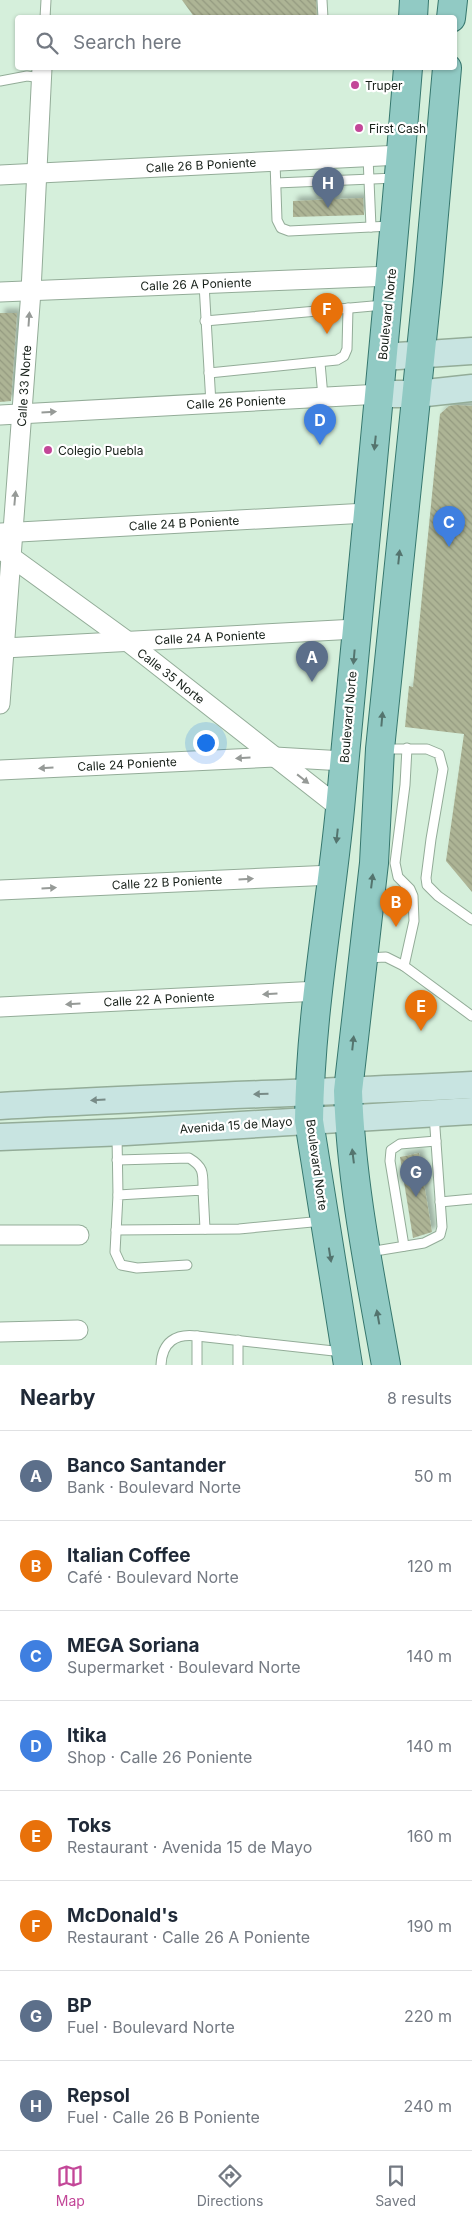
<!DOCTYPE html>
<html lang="en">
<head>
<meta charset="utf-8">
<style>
	:root { --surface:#fff; --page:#f6f6f7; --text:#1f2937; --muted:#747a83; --line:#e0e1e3; --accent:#c34798 }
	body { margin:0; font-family:Inter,sans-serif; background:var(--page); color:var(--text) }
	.you { position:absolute; left:205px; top:742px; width:18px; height:18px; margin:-12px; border:4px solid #fff; border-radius:50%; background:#1a73e8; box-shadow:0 0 0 8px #1a73e833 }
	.badge { display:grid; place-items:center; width:32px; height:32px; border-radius:50%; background:var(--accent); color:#fff; font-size:16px; font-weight:700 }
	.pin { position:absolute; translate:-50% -41px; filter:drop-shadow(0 1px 2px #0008) }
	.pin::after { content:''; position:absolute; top:26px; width:18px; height:15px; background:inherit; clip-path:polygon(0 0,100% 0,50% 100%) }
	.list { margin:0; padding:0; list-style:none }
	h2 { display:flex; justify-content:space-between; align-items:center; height:65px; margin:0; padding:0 20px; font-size:21px }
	h2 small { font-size:16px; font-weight:400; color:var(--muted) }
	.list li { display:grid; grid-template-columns:32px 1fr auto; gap:15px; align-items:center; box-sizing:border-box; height:90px; padding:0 20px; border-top:1px solid var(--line) }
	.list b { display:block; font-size:19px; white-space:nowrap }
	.list p { margin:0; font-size:16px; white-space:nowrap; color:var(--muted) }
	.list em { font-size:16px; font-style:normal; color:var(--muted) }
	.icon { flex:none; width:28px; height:28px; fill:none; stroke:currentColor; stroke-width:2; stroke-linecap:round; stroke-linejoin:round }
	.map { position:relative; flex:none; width:472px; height:1365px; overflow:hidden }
	.search { position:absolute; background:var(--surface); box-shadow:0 1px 4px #0004; left:15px; right:15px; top:15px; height:55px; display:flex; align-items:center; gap:12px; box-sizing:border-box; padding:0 18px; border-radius:5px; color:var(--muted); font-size:19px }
	.sheet { height:785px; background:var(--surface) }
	nav { display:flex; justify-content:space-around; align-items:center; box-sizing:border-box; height:70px; border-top:1px solid var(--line); background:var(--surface); font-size:14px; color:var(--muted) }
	nav a { display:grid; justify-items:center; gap:2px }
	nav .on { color:var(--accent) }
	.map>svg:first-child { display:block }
</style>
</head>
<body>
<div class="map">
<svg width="472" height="1365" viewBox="0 0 472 1365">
	<defs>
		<pattern id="building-back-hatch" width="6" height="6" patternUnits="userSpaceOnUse" patternTransform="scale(1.25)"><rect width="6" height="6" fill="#adb495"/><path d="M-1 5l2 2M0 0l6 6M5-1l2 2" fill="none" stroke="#949a80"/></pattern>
		<filter id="shadow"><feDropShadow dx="4.5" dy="-4.5" stdDeviation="2.5" flood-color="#0004"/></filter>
	</defs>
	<rect width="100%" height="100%" fill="#d5efdb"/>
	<!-- building -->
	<g fill="url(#building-back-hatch)" filter="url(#shadow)">
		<polygon points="182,0 316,0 317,18 195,18"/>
		<polygon points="363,198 364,215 293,217 293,201"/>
		<polygon points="0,313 17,313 11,401 0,402"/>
		<polygon points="456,405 472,406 472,892 446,861 464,734 405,727 409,686 413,687 440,414 449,406"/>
		<polygon points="419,1153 432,1232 413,1238 400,1157"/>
	</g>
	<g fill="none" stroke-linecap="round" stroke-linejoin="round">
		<!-- lane casing -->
		<g stroke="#93ac98" stroke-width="11">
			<g id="lane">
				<polyline points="322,0 323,18"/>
				<polyline points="45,18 46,0"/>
				<polyline points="0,81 27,76 42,78"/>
				<polyline points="368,157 371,227"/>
				<polyline points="275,162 277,220 281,228 289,231 391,226"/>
				<polyline points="276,183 396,178"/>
				<polyline points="204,284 211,404"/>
				<polyline points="205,321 384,305"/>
				<polyline points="320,363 323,397"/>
				<polyline points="209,373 337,360 344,356 347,349 348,308"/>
				<polyline points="407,748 405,785 395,863 398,877 410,889 413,896 414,921 404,966 472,1016"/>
				<polyline points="384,749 427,749 439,754 443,769 431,839 426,878 427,885 438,896 472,920"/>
				<polyline points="366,958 386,957 404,966"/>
				<polyline points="117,1136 118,1195"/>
				<path d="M 117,1160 L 189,1158 C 204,1167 203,1173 203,1190"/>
				<polyline points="440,1202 472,1199"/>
				<polyline points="116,1230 239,1229 323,1221"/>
				<polyline points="404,1246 390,1161 391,1150 400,1144 436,1141"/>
				<polyline points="369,1252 424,1243 440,1235 442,1227 434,1114"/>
				<polyline points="187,1265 137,1268 121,1265 115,1252 118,1195 203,1190 205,1229"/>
				<polyline points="197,1336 343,1352"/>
				<path d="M 161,1365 C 162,1342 176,1333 197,1336 L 197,1365"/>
				<polyline points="238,1365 238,1340"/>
			</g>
		</g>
		<!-- street casing -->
		<g stroke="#93ac98" stroke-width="21">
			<g id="street">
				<polyline points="0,175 401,155"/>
				<polyline points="0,292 391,276"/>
				<polyline points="0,415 381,394"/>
				<polyline points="1,533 367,513"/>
				<polyline points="3,551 127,641 340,808"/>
				<polyline points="4,648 356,629"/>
				<polyline points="0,704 31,291 42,68"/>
				<polyline points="0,770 275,757 344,761"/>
				<polyline points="0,890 333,875"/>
				<polyline points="0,1007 319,991"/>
				<polyline points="0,1235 79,1235"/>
				<polyline points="0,1332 78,1330"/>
			</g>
		</g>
		<!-- secondary casing -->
		<g stroke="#93ac98" stroke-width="29">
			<g id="secondary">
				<polyline points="383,357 472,351"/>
				<polyline points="381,394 417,394 472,388"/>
				<path d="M 0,1106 C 157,1097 315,1093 472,1085"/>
				<polyline points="0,1137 126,1132 472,1111"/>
			</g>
		</g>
		<!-- primary casing -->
		<g stroke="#36776e" stroke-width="30">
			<g id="primary">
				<polyline points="413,18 414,0"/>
				<polyline points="451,18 453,0"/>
				<path d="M 348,1365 L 309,1121 C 310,1016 330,912 340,809 C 363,561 388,315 408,68"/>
				<path d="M 386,1365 C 370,1275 351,1183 348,1091 L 374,863 L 380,749 L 428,282 L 447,68"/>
			</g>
		</g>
		<!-- lane -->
		<use href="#lane" stroke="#fff" stroke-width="9"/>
		<!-- street -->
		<use href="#street" stroke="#fff" stroke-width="19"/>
		<!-- secondary -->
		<use href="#secondary" stroke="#c8e4e1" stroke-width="26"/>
		<!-- primary -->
		<use href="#primary" stroke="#91cac4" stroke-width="28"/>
	</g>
	<!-- one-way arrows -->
	<defs><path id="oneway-solid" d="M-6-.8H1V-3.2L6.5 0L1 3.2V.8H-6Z" transform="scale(1.25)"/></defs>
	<g fill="#969a97">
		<use href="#oneway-solid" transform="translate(29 319) rotate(-86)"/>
		<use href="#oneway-solid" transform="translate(49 412) rotate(-3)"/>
		<use href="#oneway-solid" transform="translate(15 498) rotate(-85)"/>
		<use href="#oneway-solid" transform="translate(243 758) rotate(177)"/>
		<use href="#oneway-solid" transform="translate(46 768) rotate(177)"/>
		<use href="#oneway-solid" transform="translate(303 779) rotate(38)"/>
		<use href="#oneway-solid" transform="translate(246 879) rotate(-3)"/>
		<use href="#oneway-solid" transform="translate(49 888) rotate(-3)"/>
		<use href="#oneway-solid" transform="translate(270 994) rotate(177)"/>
		<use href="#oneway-solid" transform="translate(73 1004) rotate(177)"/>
	</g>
	<g fill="#54746e">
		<use href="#oneway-solid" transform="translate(375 443) rotate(96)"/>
		<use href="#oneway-solid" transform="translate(399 557) rotate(-84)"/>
		<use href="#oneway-solid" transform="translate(354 657) rotate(95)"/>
		<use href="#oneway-solid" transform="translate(382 719) rotate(-85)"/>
		<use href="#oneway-solid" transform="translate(337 836) rotate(96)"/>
		<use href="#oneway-solid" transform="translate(372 881) rotate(-83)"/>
		<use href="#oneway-solid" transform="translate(353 1043) rotate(-84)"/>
		<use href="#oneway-solid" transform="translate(353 1156) rotate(-97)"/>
		<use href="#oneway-solid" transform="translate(330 1255) rotate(81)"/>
		<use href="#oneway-solid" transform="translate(378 1317) rotate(-100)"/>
	</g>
	<g fill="#788b87">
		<use href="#oneway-solid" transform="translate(261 1094) rotate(178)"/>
		<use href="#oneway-solid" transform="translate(98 1100) rotate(177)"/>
	</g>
	<!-- markers -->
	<g fill="#c34798" stroke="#fff" stroke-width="2">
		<circle cx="355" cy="85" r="5"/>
		<circle cx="359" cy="128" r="5"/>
		<circle cx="48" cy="450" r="5"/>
	</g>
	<g text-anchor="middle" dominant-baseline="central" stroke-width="4.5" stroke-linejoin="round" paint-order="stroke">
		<!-- poi labels -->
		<g font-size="12" fill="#161f18" stroke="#fff" text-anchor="start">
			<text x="365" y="85">Truper</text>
			<text x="369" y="128">First Cash</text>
			<text x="58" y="450">Colegio Puebla</text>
		</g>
		<!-- street labels -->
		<g font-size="12" fill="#161f18" stroke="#fff">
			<text transform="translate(201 165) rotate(-3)">Calle 26 B Poniente</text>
			<text transform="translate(196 284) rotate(-2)">Calle 26 A Poniente</text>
			<text transform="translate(387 314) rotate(-84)">Boulevard Norte</text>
			<text transform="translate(24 386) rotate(-86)">Calle 33 Norte</text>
			<text transform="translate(236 402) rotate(-3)">Calle 26 Poniente</text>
			<text transform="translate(184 523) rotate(-3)">Calle 24 B Poniente</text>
			<text transform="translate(210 637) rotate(-3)">Calle 24 A Poniente</text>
			<text transform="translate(171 676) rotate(38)">Calle 35 Norte</text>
			<text transform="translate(348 717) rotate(-85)">Boulevard Norte</text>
			<text transform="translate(127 764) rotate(-3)">Calle 24 Poniente</text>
			<text transform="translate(167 882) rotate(-3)">Calle 22 B Poniente</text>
			<text transform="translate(159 999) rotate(-3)">Calle 22 A Poniente</text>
			<text transform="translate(236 1125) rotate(-4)">Avenida 15 de Mayo</text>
			<text transform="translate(317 1165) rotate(82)">Boulevard Norte</text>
		</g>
	</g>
</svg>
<div class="you"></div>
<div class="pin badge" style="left:312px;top:682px;background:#5c6f8a">A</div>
<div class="pin badge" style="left:396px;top:927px;background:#e8710a">B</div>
<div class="pin badge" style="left:449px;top:547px;background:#3f7fe0">C</div>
<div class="pin badge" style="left:320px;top:445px;background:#3f7fe0">D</div>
<div class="pin badge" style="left:421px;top:1031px;background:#e8710a">E</div>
<div class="pin badge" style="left:327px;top:334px;background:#e8710a">F</div>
<div class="pin badge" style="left:416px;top:1197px;background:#5c6f8a">G</div>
<div class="pin badge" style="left:328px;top:208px;background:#5c6f8a">H</div>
<div class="search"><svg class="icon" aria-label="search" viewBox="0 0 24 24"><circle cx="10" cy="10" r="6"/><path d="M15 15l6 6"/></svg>Search here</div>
</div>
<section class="sheet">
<h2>Nearby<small>8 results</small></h2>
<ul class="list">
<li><span class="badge" style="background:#5c6f8a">A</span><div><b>Banco Santander</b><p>Bank · Boulevard Norte</p></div><em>50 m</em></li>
<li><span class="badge" style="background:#e8710a">B</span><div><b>Italian Coffee</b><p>Café · Boulevard Norte</p></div><em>120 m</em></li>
<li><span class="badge" style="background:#3f7fe0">C</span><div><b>MEGA Soriana</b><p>Supermarket · Boulevard Norte</p></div><em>140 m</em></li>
<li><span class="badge" style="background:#3f7fe0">D</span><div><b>Itika</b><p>Shop · Calle 26 Poniente</p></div><em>140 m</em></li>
<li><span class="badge" style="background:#e8710a">E</span><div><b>Toks</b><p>Restaurant · Avenida 15 de Mayo</p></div><em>160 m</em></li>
<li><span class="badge" style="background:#e8710a">F</span><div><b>McDonald's</b><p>Restaurant · Calle 26 A Poniente</p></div><em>190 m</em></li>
<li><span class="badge" style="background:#5c6f8a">G</span><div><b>BP</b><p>Fuel · Boulevard Norte</p></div><em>220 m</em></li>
<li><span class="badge" style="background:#5c6f8a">H</span><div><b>Repsol</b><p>Fuel · Calle 26 B Poniente</p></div><em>240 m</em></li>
</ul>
</section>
<nav>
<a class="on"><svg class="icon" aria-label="map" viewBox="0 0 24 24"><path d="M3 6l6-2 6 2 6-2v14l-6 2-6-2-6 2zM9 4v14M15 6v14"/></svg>Map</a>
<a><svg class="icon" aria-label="directions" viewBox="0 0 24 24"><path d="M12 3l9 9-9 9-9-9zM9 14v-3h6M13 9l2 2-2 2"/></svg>Directions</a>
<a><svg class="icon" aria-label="saved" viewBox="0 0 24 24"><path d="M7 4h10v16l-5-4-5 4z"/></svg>Saved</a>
</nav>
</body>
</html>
